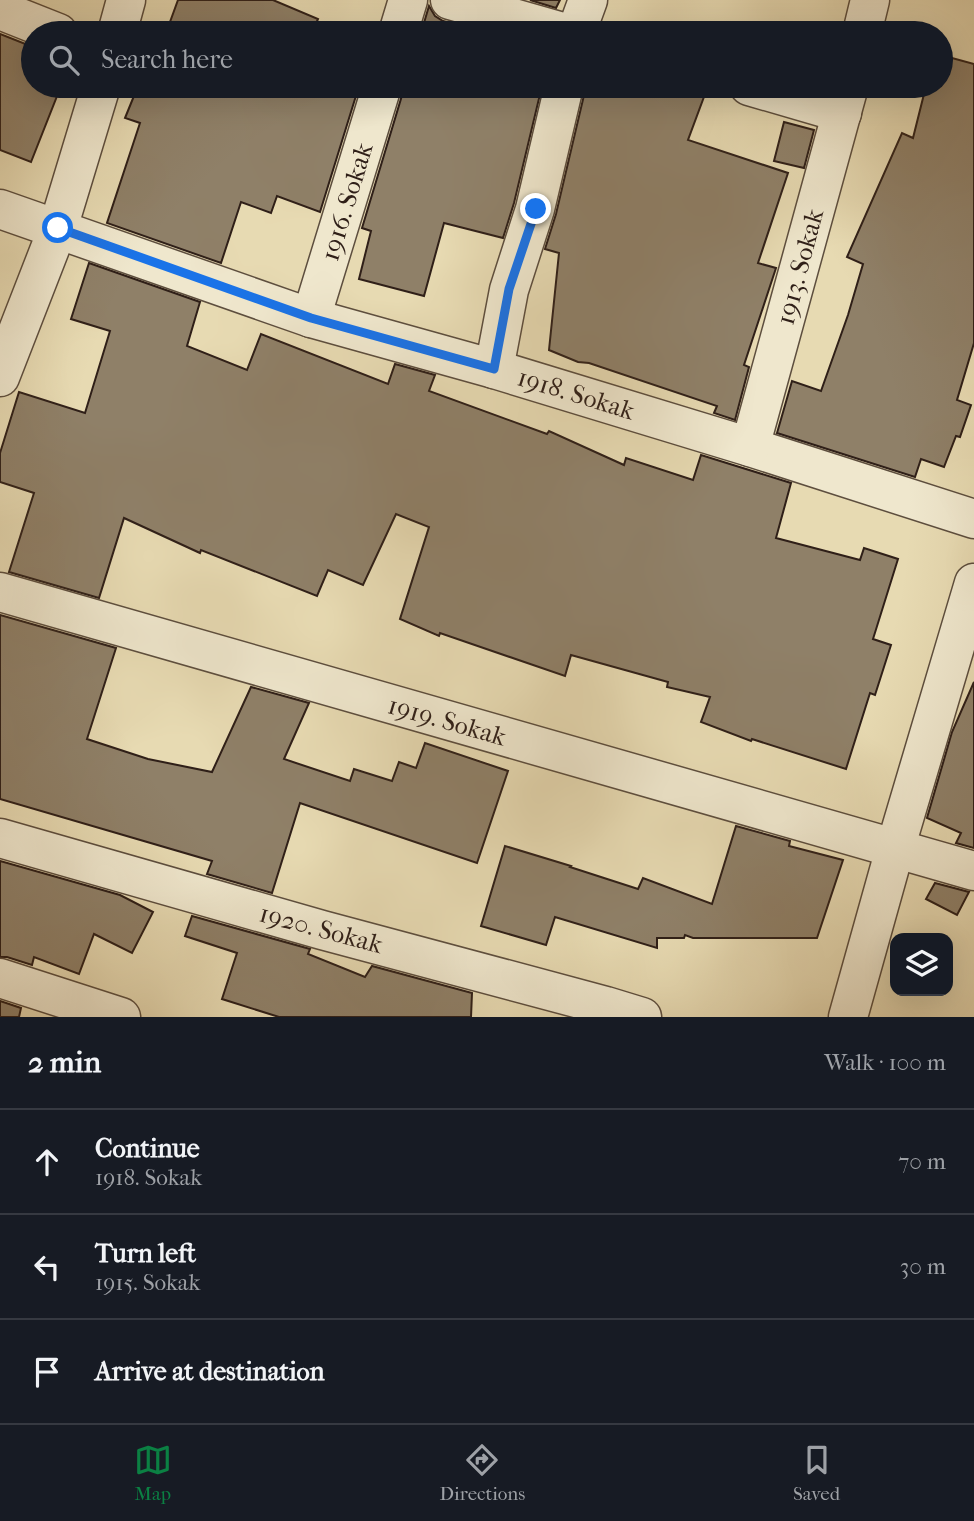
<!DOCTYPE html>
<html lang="en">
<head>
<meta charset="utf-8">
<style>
	:root { --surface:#171b24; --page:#20242c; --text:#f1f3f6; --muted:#9ea1a6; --line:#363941; --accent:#0b8043 }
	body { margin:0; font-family:"IM FELL French Canon",serif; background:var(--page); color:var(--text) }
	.controls { position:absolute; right:21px; bottom:21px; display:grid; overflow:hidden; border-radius:14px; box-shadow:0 7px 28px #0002 }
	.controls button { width:63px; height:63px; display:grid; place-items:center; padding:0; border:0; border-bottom:2px solid var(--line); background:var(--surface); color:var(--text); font:35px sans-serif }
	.stop { position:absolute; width:21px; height:21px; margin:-16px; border:5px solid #1a73e8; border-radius:50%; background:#fff }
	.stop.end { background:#1a73e8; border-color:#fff; box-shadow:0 2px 7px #0008 }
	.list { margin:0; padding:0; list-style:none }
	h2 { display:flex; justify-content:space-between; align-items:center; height:91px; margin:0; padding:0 28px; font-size:30px }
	h2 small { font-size:23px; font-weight:400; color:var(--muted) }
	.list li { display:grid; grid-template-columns:46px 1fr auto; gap:21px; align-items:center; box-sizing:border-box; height:105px; padding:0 28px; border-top:2px solid var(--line) }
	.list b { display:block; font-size:26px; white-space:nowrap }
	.list p { margin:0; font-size:23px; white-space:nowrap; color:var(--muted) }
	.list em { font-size:23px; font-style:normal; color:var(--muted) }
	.icon { flex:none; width:38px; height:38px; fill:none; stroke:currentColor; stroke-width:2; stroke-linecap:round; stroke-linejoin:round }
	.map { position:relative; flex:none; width:974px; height:1017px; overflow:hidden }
	.search { position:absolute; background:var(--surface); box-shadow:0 7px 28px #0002; left:21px; right:21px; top:21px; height:77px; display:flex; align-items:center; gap:18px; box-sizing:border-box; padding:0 24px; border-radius:38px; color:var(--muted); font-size:26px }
	.sheet { height:406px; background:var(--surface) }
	nav { display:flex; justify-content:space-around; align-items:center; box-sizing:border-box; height:98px; border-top:2px solid var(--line); background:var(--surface); font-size:19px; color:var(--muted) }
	nav a { display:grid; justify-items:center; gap:4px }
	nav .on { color:var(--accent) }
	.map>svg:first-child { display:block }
</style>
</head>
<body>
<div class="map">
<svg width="974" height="1017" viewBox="0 0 974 1017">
	<rect width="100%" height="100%" fill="#e7dab2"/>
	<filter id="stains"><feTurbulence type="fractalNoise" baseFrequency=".00286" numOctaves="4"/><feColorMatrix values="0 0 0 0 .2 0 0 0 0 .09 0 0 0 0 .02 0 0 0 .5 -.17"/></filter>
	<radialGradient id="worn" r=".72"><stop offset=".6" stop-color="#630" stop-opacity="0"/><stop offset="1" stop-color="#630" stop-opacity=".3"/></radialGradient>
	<!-- building -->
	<g fill="#8f8068" stroke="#2f1f18" stroke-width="2">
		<polygon points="178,0 273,0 318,19 312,33 166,33"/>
		<polygon points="530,0 560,0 556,8"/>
		<polygon points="429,6 435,16 443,21 487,33 421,33"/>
		<polygon points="0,34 33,47 33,86 61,86 31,162 0,150"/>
		<polygon points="941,55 974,64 974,343 957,400 971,405 960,437 956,436 944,467 921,459 915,477 777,433 792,381 821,391 848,315 863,264 847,257 902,133 913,138 926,86 941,86"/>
		<polygon points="138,86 359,86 320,212 277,196 271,213 241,202 221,263 107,223 140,123 125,118"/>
		<polygon points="403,86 542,86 514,203 503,238 444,223 424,296 359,279 371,231 362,228 403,92"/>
		<polygon points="585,86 708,86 688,140 788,173 758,263 776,268 744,365 749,367 735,420 714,413 717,406 589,363 578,362 549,350 559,253 545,249 556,214 585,91"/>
		<polygon points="784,122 814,130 804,168 774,161"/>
		<polygon points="89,263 200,302 187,346 247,370 261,334 388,384 395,364 435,375 429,391 547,434 549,431 624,465 626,458 693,480 701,455 791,483 776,538 860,560 864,548 898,559 873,639 891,645 875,695 870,693 846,769 752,739 751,741 701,722 710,697 667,687 668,682 571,655 565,676 440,633 439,636 400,619 429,527 396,514 363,585 328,570 317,596 201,550 200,553 124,518 99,598 9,572 34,493 0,482 0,453 19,392 85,413 110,331 71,319"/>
		<polygon points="0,615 116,648 87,739 148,759 212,772 251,687 309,703 284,759 350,781 354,769 392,781 399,762 416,768 425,743 508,771 477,863 300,803 272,893 207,874 212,861 0,799"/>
		<polygon points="974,682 974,848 956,843 961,833 927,818 952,732"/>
		<polygon points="736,826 790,841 789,846 843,860 817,938 693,938 685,935 684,938 657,938 657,948 555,917 546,945 481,926 505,846 571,866 570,867 638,889 643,878 712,904"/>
		<polygon points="0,861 120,895 153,912 132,953 94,934 79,974 34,957 32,965 7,957 0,957"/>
		<polygon points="935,883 969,892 957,915 926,899"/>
		<polygon points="192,916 310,949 308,954 365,977 372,966 472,993 471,1017 279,1017 222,999 237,953 185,936"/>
		<polygon points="0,1001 21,1008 19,1017 0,1017"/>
	</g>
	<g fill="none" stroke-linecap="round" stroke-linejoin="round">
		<!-- minor casing -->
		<g stroke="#5d4e3e" stroke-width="41">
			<g id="minor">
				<polyline points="450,0 566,33"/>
				<polyline points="0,10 58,33"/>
				<polyline points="117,33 126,0"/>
				<polyline points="398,33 408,0"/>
				<polyline points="576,33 588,0"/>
				<polyline points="862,33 870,0"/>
				<polyline points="749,86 842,113"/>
				<polyline points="0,209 311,318 494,369 750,447 974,519"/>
				<polyline points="311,318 382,86"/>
				<polyline points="494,369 509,290 535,209 564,86"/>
				<polyline points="0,377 58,228 101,86"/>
				<polyline points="750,447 849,86"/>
				<polyline points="0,592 974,871"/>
				<polyline points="0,838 322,930 606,1006 642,1017"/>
				<polyline points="0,978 121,1017"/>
				<polyline points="848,1017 895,849 974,583"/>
			</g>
		</g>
		<!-- minor -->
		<use href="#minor" stroke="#efe7cd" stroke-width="38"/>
	</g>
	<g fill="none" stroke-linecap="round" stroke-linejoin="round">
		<!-- route -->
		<polyline stroke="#1a73e8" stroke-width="9" points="58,228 311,318 494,369 509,289 536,209"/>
	</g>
	<g text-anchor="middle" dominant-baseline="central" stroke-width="7" stroke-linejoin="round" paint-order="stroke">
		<!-- street labels -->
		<g font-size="26" fill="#2f1f18" stroke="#efe7cd">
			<text transform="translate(347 202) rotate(-73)">1916. Sokak</text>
			<text transform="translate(800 267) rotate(-75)">1913. Sokak</text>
			<text transform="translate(576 394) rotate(17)">1918. Sokak</text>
			<text transform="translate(447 721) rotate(16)">1919. Sokak</text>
			<text transform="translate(321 929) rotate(15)">1920. Sokak</text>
		</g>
	</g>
	<rect width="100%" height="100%" filter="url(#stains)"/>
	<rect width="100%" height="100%" fill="url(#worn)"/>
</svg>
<div class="controls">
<button><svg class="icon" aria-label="layers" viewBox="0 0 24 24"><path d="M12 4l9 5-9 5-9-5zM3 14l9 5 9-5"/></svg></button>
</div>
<div class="stop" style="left:58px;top:228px"></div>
<div class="stop end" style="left:536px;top:209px"></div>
<div class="search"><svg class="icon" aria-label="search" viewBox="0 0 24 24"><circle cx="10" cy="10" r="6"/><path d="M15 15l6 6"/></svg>Search here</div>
</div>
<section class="sheet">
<h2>2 min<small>Walk · 100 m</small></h2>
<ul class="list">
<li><svg class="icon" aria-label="ahead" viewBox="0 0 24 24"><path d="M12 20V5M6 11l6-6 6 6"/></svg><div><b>Continue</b><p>1918. Sokak</p></div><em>70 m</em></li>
<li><svg class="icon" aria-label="left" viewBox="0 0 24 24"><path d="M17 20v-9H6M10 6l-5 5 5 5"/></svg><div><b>Turn left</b><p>1915. Sokak</p></div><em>30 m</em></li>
<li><svg class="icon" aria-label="arrive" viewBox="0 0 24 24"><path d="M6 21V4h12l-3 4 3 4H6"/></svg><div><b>Arrive at destination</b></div></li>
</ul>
</section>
<nav>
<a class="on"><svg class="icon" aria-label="map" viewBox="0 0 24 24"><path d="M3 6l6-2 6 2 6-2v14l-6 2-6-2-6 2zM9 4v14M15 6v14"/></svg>Map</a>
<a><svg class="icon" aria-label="directions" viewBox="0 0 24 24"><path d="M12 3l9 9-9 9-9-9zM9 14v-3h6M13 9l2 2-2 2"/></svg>Directions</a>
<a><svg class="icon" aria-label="saved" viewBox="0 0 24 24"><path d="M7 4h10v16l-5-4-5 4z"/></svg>Saved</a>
</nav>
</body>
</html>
